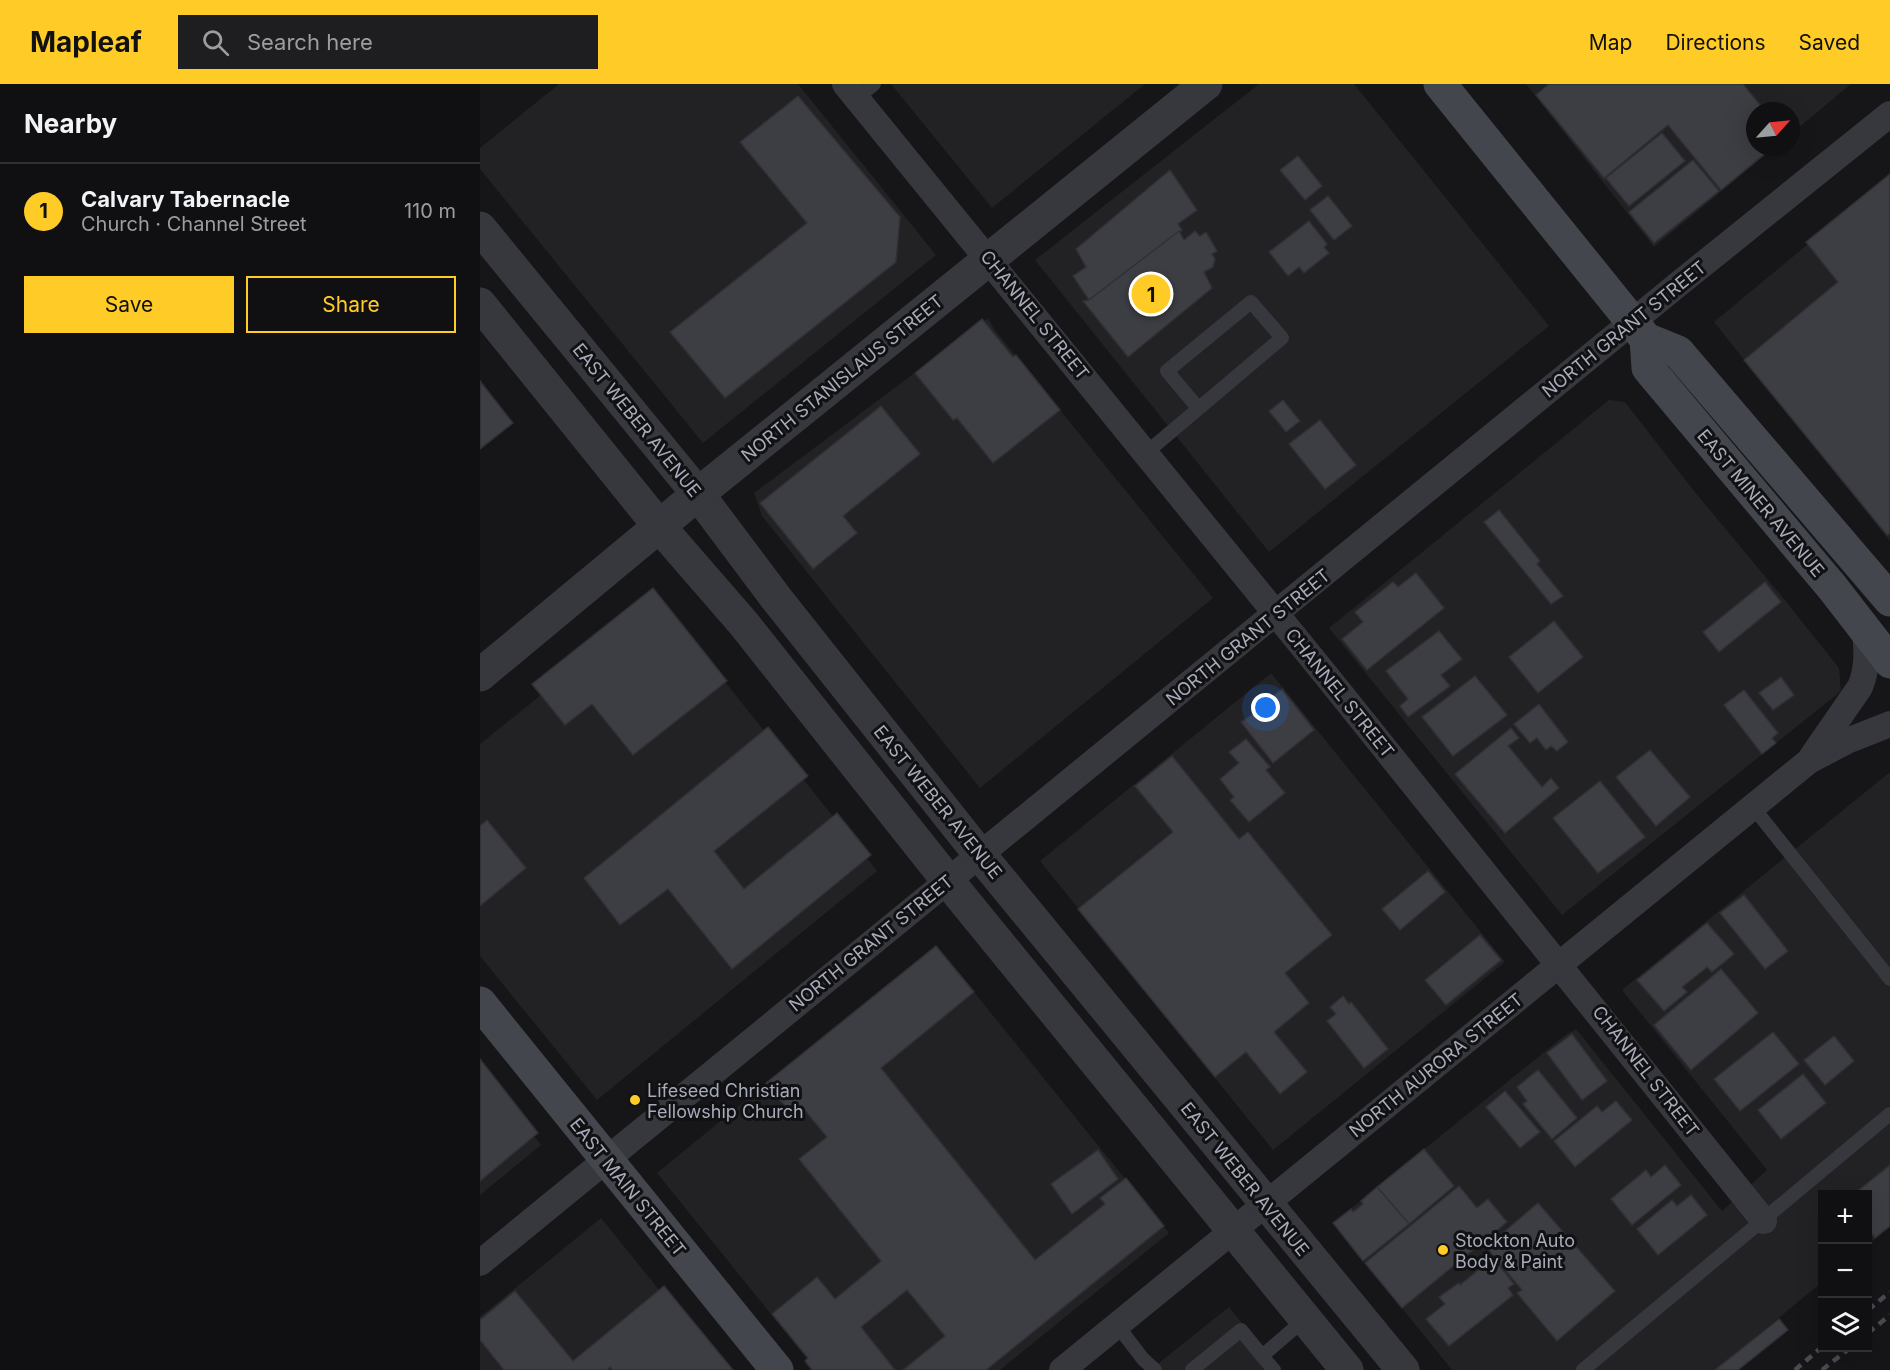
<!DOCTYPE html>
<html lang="en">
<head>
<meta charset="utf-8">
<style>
	:root { --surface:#101012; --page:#1e1e20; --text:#f1f3f6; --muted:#9c9d9f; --line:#303032; --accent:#ffcc27 }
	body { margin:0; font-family:Inter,sans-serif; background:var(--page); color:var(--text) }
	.controls { position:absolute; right:18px; bottom:18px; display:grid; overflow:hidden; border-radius:0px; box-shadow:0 6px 24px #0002 }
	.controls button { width:54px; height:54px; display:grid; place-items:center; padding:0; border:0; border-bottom:2px solid var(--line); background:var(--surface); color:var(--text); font:30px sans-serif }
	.compass { position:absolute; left:1266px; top:18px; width:54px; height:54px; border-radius:50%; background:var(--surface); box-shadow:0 6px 24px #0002; rotate:63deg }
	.you { position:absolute; left:786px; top:624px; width:21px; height:21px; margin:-15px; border:4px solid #fff; border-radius:50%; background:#1a73e8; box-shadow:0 0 0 9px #1a73e833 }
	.badge { display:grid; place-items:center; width:39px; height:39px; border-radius:50%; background:var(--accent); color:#111; font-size:20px; font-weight:700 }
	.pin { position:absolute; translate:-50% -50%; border:3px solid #fff; box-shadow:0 2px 6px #0006 }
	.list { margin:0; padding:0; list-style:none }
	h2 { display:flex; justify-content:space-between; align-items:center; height:78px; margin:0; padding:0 24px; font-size:26px }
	h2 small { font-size:20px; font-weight:400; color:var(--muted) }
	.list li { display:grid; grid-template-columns:39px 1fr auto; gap:18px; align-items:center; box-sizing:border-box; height:96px; padding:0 24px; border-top:2px solid var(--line) }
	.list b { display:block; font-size:22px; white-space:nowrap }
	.list p { margin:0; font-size:20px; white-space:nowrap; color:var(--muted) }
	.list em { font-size:20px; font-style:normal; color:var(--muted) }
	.actions { display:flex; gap:12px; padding:18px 24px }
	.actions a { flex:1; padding:14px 0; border:2px solid var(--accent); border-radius:0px; text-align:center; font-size:21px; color:var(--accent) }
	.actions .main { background:var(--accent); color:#111 }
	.icon { flex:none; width:33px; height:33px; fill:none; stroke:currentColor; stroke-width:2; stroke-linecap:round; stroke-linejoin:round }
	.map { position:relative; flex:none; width:1410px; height:1286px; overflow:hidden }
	header { display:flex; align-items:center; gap:36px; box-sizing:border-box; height:84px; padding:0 30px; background:var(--accent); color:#111 }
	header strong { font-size:28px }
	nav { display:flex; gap:33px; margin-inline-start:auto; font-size:21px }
	.search { width:420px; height:54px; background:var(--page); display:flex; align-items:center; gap:15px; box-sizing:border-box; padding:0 21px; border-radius:0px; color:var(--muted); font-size:22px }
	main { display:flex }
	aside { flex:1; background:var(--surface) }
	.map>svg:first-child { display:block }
</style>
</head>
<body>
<header>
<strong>Mapleaf</strong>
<div class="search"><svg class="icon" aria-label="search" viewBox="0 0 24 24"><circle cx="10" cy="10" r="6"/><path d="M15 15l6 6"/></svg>Search here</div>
<nav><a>Map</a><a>Directions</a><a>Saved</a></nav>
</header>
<main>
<aside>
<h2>Nearby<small></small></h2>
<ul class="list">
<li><span class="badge">1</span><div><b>Calvary Tabernacle</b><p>Church · Channel Street</p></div><em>110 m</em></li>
</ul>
<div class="actions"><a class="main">Save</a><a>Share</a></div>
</aside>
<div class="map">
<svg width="1410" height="1286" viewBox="0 0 1410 1286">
	<rect width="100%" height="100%" fill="#161618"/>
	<!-- built -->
	<g fill="#222225">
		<polygon points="79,0 318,0 456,171 223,359 0,85 0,64"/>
		<polygon points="411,0 665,0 512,124"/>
		<polygon points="779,0 874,0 1069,242 789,468 555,176"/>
		<polygon points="1046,0 1371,0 1311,50 1311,27 1275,27 1275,63 1295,63 1174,163"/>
		<polygon points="1410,92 1410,457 1234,238"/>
		<polygon points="508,234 514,245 733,514 500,704 282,432 274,409"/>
		<polygon points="1129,316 1145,318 1214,407 1304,515 1359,584 1361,607 1082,831 849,544"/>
		<polygon points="179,516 397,787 117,1016 0,872 0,660"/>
		<polygon points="791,589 1025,878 793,1066 560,777"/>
		<polygon points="1410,688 1410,1142 1388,1161 1388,1110 1342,1110 1342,1198 1236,1286 972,1286 853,1139 1084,952 1096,945 1242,1127 1287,1086 1142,906"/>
		<polygon points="456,861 689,1149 520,1286 336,1286 177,1089"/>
		<polygon points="0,984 61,1061 0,1111"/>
		<polygon points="121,1134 244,1286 0,1286 0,1233"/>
		<polygon points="749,1223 800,1286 670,1286"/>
	</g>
	<!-- building -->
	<g fill="#3d3e43" stroke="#303035" stroke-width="1.5">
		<polygon points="1069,0 1263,0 1285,27 1275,27 1275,63 1293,63 1241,106 1188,41 1124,94 1056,11"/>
		<polygon points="318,12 420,133 416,178 245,314 190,248 327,139 260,58"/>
		<polygon points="1182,49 1205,77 1149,122 1126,94"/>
		<polygon points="818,72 842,102 825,116 800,86"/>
		<polygon points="1213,76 1239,107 1174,159 1149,128"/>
		<polygon points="690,86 717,126 698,140 702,146 609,216 593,192 606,183 596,165"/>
		<polygon points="1410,90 1410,449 1407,451 1264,276 1358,198 1326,158"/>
		<polygon points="848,112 872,142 854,156 830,126"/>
		<polygon points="829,137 847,160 844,163 849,169 824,189 819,183 808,192 789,168"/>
		<polygon points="699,147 704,156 715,147 720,152 726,148 737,167 732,170 735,175 733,183 724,188 732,204 648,273 603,217 609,216"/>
		<polygon points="502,235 533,273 536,271 580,326 513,379 477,334 473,336 435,289"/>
		<polygon points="0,297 33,339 0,365"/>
		<polygon points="803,316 820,337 806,348 789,327"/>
		<polygon points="401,322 440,370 363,432 377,449 333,485 280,419"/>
		<polygon points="840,336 876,381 845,405 809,360"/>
		<polygon points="1019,426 1060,477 1057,480 1083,512 1071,520 1004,438"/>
		<polygon points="936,489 964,524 887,586 862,555 883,538 875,528 913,498 918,503"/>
		<polygon points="1285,498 1301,518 1239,568 1223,548"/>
		<polygon points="173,504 247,597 153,671 112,620 85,641 52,600"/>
		<polygon points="1074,537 1103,573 1058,609 1029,573"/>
		<polygon points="959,547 982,575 961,591 970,602 928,633 920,622 928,615 906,587"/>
		<polygon points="995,592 1027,631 973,672 942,633"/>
		<polygon points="1301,593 1314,611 1293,626 1279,609"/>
		<polygon points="802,605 834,646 793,679 761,638 793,617 791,614"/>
		<polygon points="1264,606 1298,649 1292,654 1296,659 1282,670 1244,621"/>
		<polygon points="1059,620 1088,658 1077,667 1071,662 1066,666 1057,654 1050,659 1034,640"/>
		<polygon points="288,643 328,692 234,767 264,805 357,729 391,771 252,885 188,805 140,841 104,794"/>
		<polygon points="1031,644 1039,654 1028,662 1062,703 1071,694 1079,704 1025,749 975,690"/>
		<polygon points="766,655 790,683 786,686 805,709 769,738 750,716 754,713 740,695 759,679 749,668"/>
		<polygon points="1170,666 1210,713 1176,742 1136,693"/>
		<polygon points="692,672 759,755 768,748 852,851 805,889 829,919 794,948 827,988 800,1010 766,968 735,993 598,825 693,748 655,702"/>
		<polygon points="1120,697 1165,753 1118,789 1073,734"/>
		<polygon points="7,736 46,784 0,822 0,742"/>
		<polygon points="948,787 965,808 920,846 902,825"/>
		<polygon points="1264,811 1308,867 1285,885 1240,829"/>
		<polygon points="1227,839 1254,870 1232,888 1227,883 1226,884 1202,903 1207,908 1184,927 1157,896"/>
		<polygon points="1000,851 1021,876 966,921 945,896"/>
		<polygon points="456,862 494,908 401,984 555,1176 625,1120 620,1114 646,1094 684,1142 506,1286 423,1286 465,1252 427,1206 381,1243 415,1286 332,1286 325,1277 328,1274 292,1230 337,1193 355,1215 401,1177 319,1075 347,1053 323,1024 313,1032 286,999"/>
		<polygon points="1241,885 1278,929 1211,986 1174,941"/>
		<polygon points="863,912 869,920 871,918 908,965 884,984 847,937 856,930 850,923"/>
		<polygon points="1293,948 1319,980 1260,1027 1234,995"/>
		<polygon points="1092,950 1127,997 1102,1016 1067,969"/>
		<polygon points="1354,952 1374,977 1345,1001 1324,976"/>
		<polygon points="0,975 58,1049 0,1097"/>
		<polygon points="1058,986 1097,1034 1072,1055 1043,1020 1047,1017 1037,1003"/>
		<polygon points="1323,990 1346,1019 1301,1055 1278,1026"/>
		<polygon points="1025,1007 1060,1048 1040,1064 1006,1023"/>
		<polygon points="1136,1017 1152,1036 1095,1083 1074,1057 1117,1022 1122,1028"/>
		<polygon points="944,1065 974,1102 929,1140 897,1103"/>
		<polygon points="618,1066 638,1095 592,1130 571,1100"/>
		<polygon points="1185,1081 1201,1101 1152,1141 1131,1115 1166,1086 1171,1093"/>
		<polygon points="1410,1081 1410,1142 1395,1154 1388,1144 1388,1110 1374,1110"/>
		<polygon points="979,1102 997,1124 1008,1115 1027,1138 922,1224 885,1179"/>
		<polygon points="897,1103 929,1140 883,1177 853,1139 871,1125 873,1128 883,1120 881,1117"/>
		<polygon points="1211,1111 1227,1131 1178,1171 1157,1145 1192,1116 1197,1122"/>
		<polygon points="1058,1119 1135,1207 1077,1257 1037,1209 1042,1206 1006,1163"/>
		<polygon points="1013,1174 1034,1200 1028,1204 1033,1211 969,1262 946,1235 965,1220 959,1213 979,1199 980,1201"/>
		<polygon points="184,1202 253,1286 133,1286 130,1283 127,1286 24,1286 0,1256 0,1236 35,1207 93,1277"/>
		<polygon points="1299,1235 1308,1246 1258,1286 1235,1286"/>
	</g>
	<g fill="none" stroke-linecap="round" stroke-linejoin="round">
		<!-- service -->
		<g stroke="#37373e" stroke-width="14">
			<polyline points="377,14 394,0"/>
			<polyline points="666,369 802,254 771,218 687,287 718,324"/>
			<polyline points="1273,723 1410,895"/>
			<polyline points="637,1241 663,1275 675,1286"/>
			<polyline points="782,1272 794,1286"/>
			<polyline points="712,1286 761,1246 782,1272 825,1235"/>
			<polyline points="1103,1286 1410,1030"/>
		</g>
		<!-- minor -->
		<g stroke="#37373e" stroke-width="26">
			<path d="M 365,0 C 674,377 980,756 1284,1137"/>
			<path d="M 1331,674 L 1380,603 C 1388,584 1387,567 1385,547"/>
			<polyline points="0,1179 1201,198 1410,30"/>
			<polyline points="582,1286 1329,677 1367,657 1410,640"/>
		</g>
		<!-- tertiary -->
		<g stroke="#37373e" stroke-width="33">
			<polyline points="0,144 218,410 296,514 500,771 923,1286"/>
			<polyline points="0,220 179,442 264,540 468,797 867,1286"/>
			<polyline points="0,591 218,410 726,0"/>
		</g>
		<!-- secondary -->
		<g stroke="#44464e" stroke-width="33">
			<polyline points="960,0 1166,255 1198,268 1410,516"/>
			<polyline points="1166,255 1168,284 1352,503 1410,578"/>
			<polyline points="0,919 297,1286"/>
		</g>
		<!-- rail -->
		<g stroke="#494b53" stroke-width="4.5" stroke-dasharray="8 6" stroke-linecap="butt">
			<polyline points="1388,1226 1410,1208"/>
			<polyline points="1388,1249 1410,1231"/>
			<polyline points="1315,1286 1342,1263"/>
			<polyline points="1342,1286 1370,1264"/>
		</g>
	</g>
	<!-- markers -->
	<g fill="#ffcc27" stroke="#111113" stroke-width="2">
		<circle cx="155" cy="1016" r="6"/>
		<circle cx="963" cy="1166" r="6"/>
	</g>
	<g text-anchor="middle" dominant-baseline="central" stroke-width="6" stroke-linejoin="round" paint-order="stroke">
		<!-- street labels -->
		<g font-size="18" fill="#a7abba" stroke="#111113">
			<text transform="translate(555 231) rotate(51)">CHANNEL STREET</text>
			<text transform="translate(1144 245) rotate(-39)">NORTH GRANT STREET</text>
			<text transform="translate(362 294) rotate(-39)">NORTH STANISLAUS STREET</text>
			<text transform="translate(157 336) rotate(51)">EAST WEBER AVENUE</text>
			<text transform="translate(1281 419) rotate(50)">EAST MINER AVENUE</text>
			<text transform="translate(768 553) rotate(-39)">NORTH GRANT STREET</text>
			<text transform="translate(860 609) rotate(51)">CHANNEL STREET</text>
			<text transform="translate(458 718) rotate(51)">EAST WEBER AVENUE</text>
			<text transform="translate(391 859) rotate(-39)">NORTH GRANT STREET</text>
			<text transform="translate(956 981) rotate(-39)">NORTH AURORA STREET</text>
			<text transform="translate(1166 987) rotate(52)">CHANNEL STREET</text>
			<text transform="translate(765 1095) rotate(51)">EAST WEBER AVENUE</text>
			<text transform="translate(148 1103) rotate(51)">EAST MAIN STREET</text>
		</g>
		<!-- poi labels -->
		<g font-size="18" fill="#a7abba" stroke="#111113" text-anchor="start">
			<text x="167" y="1006">Lifeseed Christian<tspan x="167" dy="21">Fellowship Church</tspan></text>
			<text x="975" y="1156">Stockton Auto<tspan x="975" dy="21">Body &amp; Paint</tspan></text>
		</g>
	</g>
</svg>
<div class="controls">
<button>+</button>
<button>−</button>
<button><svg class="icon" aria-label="layers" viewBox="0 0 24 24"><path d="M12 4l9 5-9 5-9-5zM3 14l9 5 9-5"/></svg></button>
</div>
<svg class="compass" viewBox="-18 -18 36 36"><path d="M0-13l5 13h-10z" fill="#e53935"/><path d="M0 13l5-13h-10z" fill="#9c9d9f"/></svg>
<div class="you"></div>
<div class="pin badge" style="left:671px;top:210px">1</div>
</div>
</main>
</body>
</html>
